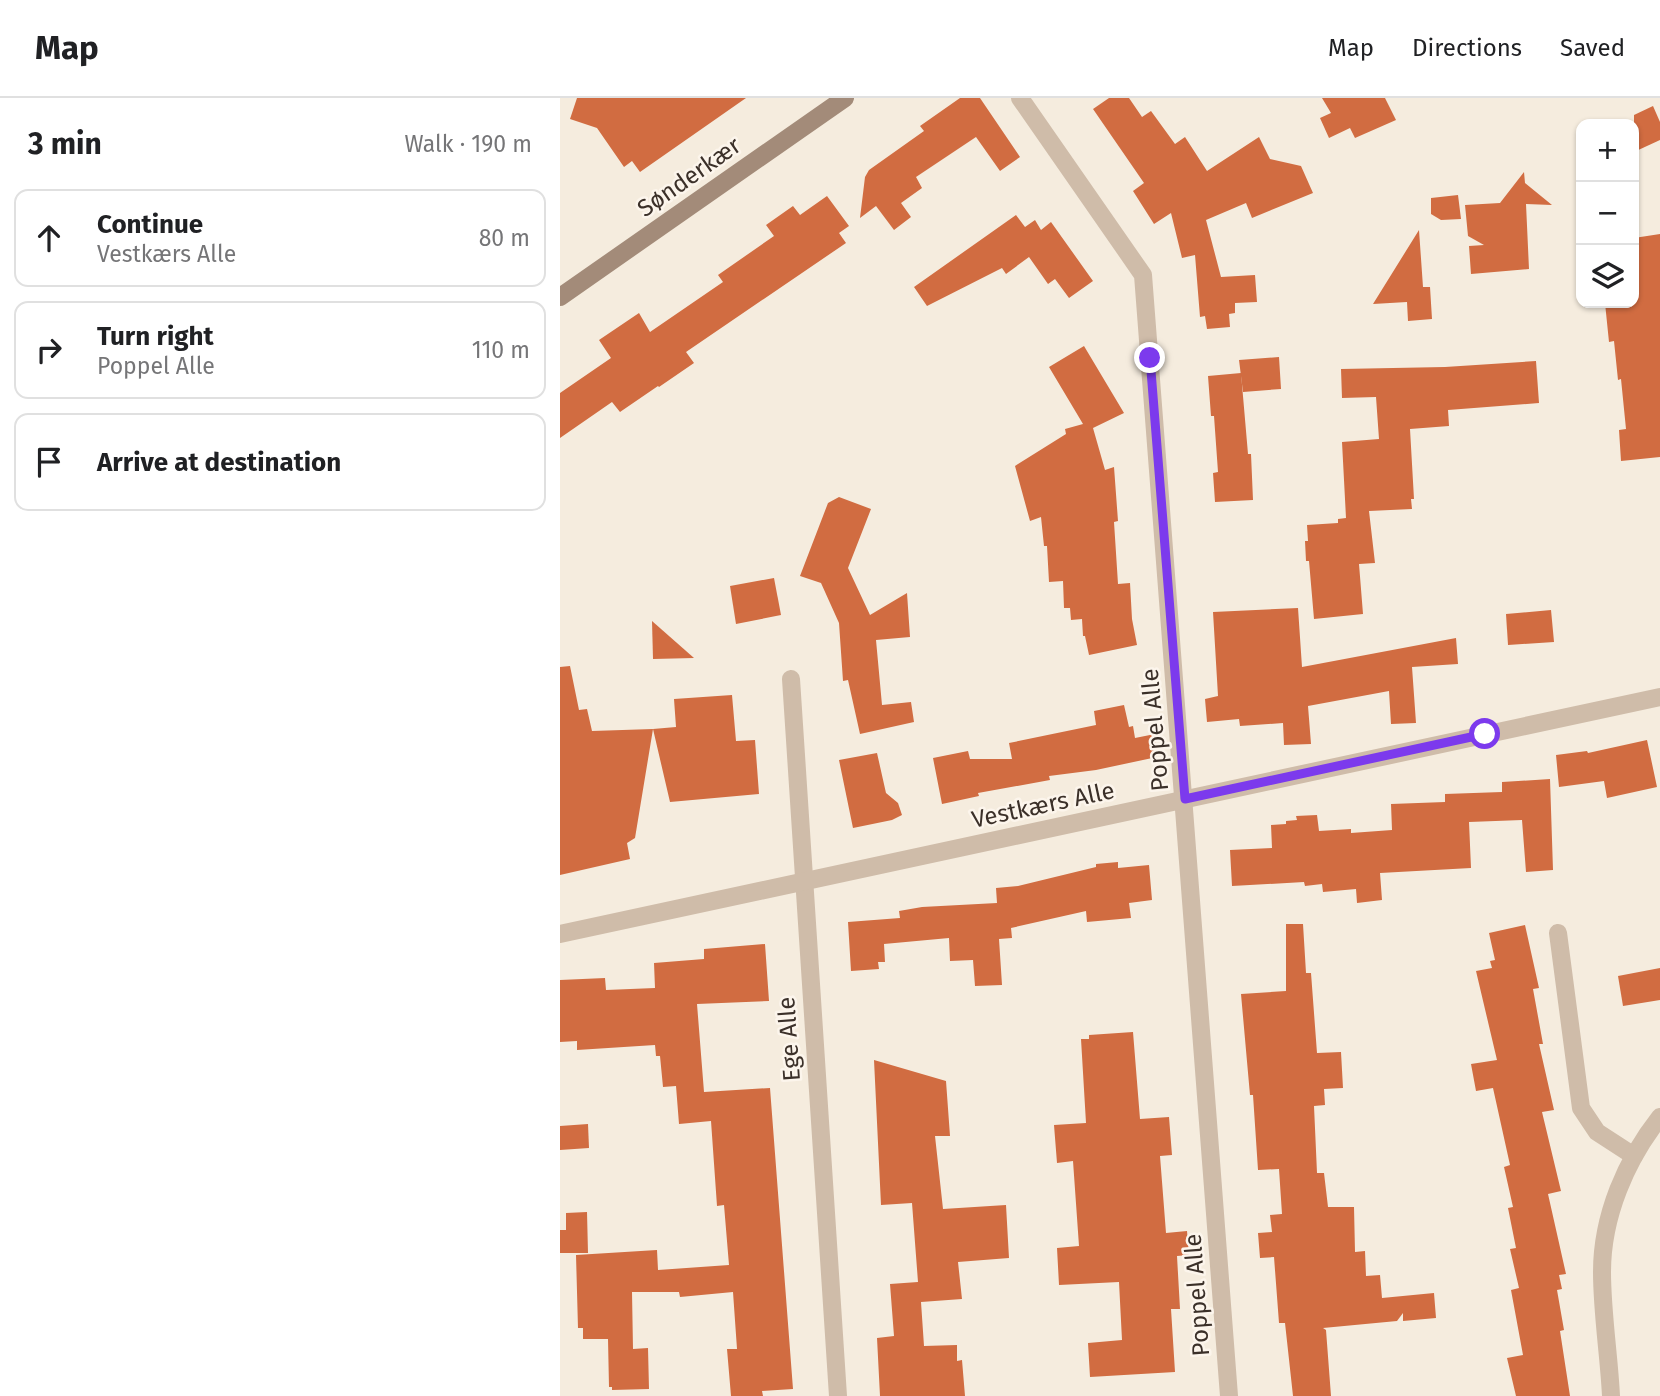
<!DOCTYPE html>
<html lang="en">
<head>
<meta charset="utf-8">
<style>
	:root { --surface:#fff; --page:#f6f6f6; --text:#202124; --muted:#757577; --line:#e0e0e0 }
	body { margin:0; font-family:"Fira Sans",sans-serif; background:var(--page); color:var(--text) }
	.controls { position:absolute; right:21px; top:21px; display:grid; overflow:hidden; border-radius:14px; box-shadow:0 2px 5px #0004 }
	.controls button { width:63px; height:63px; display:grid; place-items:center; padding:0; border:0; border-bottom:2px solid var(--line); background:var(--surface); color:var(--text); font:35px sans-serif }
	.stop { position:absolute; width:21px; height:21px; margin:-16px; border:5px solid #7c3aed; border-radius:50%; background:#fff }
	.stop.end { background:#7c3aed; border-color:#fff; box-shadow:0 2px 7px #0008 }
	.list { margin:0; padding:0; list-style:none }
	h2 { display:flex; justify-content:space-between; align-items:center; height:91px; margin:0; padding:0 28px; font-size:30px }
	h2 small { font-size:23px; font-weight:400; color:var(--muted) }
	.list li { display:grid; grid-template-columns:46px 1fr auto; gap:21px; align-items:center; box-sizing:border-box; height:98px; margin:0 14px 14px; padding:0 14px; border:2px solid var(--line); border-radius:14px }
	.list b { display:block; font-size:26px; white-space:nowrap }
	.list p { margin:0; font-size:23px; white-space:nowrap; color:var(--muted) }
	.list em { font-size:23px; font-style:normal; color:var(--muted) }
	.icon { flex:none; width:38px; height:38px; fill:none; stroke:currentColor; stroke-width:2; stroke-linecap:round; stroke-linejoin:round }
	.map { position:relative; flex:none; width:1100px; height:1298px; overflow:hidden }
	header { display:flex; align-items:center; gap:42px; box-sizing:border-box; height:98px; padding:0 35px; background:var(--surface); border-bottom:2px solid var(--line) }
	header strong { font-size:33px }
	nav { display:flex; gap:38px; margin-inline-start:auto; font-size:24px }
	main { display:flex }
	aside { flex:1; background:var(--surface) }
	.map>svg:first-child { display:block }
</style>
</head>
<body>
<header>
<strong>Map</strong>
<nav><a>Map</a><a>Directions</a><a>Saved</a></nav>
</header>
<main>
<aside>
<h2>3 min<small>Walk · 190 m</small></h2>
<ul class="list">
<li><svg class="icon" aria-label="ahead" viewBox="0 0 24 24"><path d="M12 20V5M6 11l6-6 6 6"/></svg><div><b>Continue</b><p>Vestkærs Alle</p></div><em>80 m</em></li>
<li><svg class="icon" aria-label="right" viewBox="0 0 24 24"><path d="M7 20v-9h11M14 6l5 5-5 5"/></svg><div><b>Turn right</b><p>Poppel Alle</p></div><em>110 m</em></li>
<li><svg class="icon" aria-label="arrive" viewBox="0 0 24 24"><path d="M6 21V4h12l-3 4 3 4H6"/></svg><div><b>Arrive at destination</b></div></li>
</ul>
</aside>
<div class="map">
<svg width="1100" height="1298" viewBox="0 0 1100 1298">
	<rect width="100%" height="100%" fill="#f5ecde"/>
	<!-- building -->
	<g fill="#d16c41">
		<polygon points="17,0 186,0 80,74 72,63 64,69 37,30 10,21"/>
		<polygon points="400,0 420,0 460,59 440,73 416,39 356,79 362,90 341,105 351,119 334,132 316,108 300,120 305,79 309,72 364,33 360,28"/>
		<polygon points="549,0 569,0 582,19 591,13 615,46 625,39 647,73 699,39 710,61 741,68 753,95 692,120 686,105 646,122 661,179 695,177 697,204 675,205 675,215 669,216 670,229 647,231 645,218 640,219 635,157 622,160 611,115 594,126 573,93 584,85 533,11"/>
		<polygon points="762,0 825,0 836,22 795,40 790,30 769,40 760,20 771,15"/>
		<polygon points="1093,8 1100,24 1100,42 1074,54 1074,17"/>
		<polygon points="964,74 965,85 992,107 966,106 969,171 911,176 909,148 924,147 908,138 905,107 940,105"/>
		<polygon points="898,97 901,121 881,122 871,116 871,100"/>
		<polygon points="267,98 289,128 279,135 286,145 126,254 134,265 99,289 98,288 60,314 52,304 0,340 0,295 51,260 39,242 79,215 90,234 163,184 158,177 214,138 206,127 233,108 240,117"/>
		<polygon points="456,117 465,129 475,122 481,132 491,124 533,183 509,200 495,181 488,186 469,159 446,176 442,170 367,208 354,189"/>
		<polygon points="859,132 863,189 870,189 872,221 848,223 847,204 813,206"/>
		<polygon points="1100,136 1100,359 1061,363 1059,332 1066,331 1061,281 1058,282 1054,243 1049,244 1045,205 1074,205 1074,200 1078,199 1074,140"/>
		<polygon points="524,248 564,315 533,330 545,372 554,369 558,423 554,424 558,486 570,485 572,521 577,547 529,557 525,538 523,538 522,521 511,522 510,510 504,510 503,483 489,484 487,448 484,448 481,419 470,423 455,368 506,336 505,331 523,326 489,269"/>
		<polygon points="719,259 721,291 683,294 679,262"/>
		<polygon points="976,263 979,305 888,312 889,328 850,331 854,401 851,401 852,411 809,413 815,465 799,466 803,516 754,521 749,463 746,463 745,443 748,443 747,427 778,425 778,421 786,420 782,344 819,341 816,299 782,300 781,271 885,269"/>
		<polygon points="681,275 688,356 691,356 693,402 655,404 653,375 658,374 654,318 651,318 648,278"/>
		<polygon points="279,399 311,411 288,470 310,517 347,495 350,539 316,542 322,607 351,604 354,624 300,636 288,582 283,583 279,525 261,485 240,478 268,405"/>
		<polygon points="214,480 221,517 176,526 170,488"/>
		<polygon points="738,510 742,569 896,540 898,566 852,569 856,625 831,626 829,593 748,608 751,646 724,647 723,625 680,628 679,621 647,624 645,601 658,598 653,514"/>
		<polygon points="991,512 994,544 948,547 946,516"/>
		<polygon points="92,523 134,560 93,561"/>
		<polygon points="10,568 19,612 27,611 32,633 93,631 75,740 67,745 70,761 0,777 0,569"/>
		<polygon points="172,597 176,643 195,642 199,696 110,704 93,631 116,629 114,601"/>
		<polygon points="564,607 569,629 573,628 575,640 595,636 597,659 536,672 489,678 490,682 418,695 419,698 382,706 373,660 408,653 410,661 452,661 449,645 536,627 534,613"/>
		<polygon points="1087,642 1097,689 1047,700 1044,683 999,689 996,657 1027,653 1028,655"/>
		<polygon points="317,655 326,695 338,705 342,717 332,722 293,730 279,662"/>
		<polygon points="990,681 993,772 966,774 962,722 909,724 911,770 820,775 822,802 797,805 796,791 763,794 762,786 745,788 744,784 672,788 670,752 712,750 711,727 726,726 726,723 737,722 736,718 757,717 759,733 791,731 791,735 832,732 831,706 885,704 885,696 942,694 942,684"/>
		<polygon points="558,764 558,770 589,767 592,802 569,805 571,820 527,824 526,813 451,830 452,840 439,841 442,887 415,888 413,862 390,863 389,840 324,846 325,864 318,864 319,871 291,873 288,824 340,820 339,813 362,809 437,805 436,790 458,788 536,769 536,766"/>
		<polygon points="726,826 743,826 746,875 751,875 757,955 781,954 783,990 764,991 765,1007 754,1008 757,1075 764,1075 768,1109 794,1109 795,1154 805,1153 806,1178 820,1177 822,1200 874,1195 876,1220 843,1223 843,1215 837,1223 763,1230 766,1232 771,1298 733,1298 725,1225 719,1225 714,1159 700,1160 698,1135 712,1134 710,1117 722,1116 719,1071 698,1072 693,997 690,997 681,896 726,893"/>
		<polygon points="965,827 979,890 973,891 983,946 979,946 994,1012 982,1014 1001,1093 988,1096 1006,1176 999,1177 1002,1191 997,1192 1004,1232 1000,1233 1010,1298 956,1298 947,1260 963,1257 951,1192 959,1190 950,1151 956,1150 948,1110 953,1109 944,1069 950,1067 933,990 916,993 911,966 937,962 916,873 932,870 930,863 935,862 929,835"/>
		<polygon points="205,846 209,903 137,906 144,994 210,990 233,1291 202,1293 203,1298 171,1298 167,1251 177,1251 173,1194 120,1199 119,1194 72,1194 73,1251 88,1250 89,1291 52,1292 52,1289 49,1289 48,1241 23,1241 23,1230 18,1230 16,1157 97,1152 98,1172 169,1167 164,1107 157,1108 151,1023 119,1026 116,988 103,989 100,958 96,958 95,947 17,952 17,943 0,944 0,882 45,880 46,892 95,890 94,865 144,861 144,851"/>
		<polygon points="1100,870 1100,902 1063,908 1058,878"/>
		<polygon points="573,934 580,1021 609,1019 612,1057 600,1058 606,1135 627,1133 629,1157 617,1158 620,1211 611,1211 615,1274 530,1279 528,1245 562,1242 559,1184 499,1187 497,1150 519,1148 513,1063 497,1065 494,1027 526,1025 521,941 529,941 529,937"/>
		<polygon points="314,962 386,983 390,1038 375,1038 383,1111 446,1107 449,1160 398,1164 402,1201 361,1204 364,1248 397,1247 397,1263 402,1262 405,1298 320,1298 317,1240 334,1238 330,1186 358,1184 352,1105 321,1107"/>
		<polygon points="28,1026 29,1050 0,1052 0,1028"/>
		<polygon points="27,1114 28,1155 0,1155 0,1132 6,1132 6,1115"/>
	</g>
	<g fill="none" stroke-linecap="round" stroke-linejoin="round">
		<!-- street -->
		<g stroke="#cfbca9" stroke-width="18">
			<polyline points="460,0 583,177 669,1298"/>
			<polyline points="231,581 278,1298"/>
			<polyline points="998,835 1021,1010 1037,1034 1074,1058"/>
			<polyline points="0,836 1100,599"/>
			<path d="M 1051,1298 C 1049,1257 1042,1215 1042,1174 C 1042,1118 1066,1062 1100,1019"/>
		</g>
		<!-- secondary -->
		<polyline stroke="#a38b79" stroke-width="18" points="0,199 285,0"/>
	</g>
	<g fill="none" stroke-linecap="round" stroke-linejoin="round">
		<!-- route -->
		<polyline stroke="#7c3aed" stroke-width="9" points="590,260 625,701 925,636"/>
	</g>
	<g text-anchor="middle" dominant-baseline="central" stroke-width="5" stroke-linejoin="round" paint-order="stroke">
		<!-- street labels -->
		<g font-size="24" fill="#3b3029" stroke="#fcf5ec">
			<text transform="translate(129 79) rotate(-35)">Sønderkær</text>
			<text transform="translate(595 632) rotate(-95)">Poppel Alle</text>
			<text transform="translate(483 707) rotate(-12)">Vestkærs Alle</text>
			<text transform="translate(229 941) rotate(-94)">Ege Alle</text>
			<text transform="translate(637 1197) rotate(-94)">Poppel Alle</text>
		</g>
	</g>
</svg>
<div class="controls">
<button>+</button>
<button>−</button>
<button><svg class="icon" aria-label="layers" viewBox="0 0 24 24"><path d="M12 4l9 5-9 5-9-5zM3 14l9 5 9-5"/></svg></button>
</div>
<div class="stop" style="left:925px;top:636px"></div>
<div class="stop end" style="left:590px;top:260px"></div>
</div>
</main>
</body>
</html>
